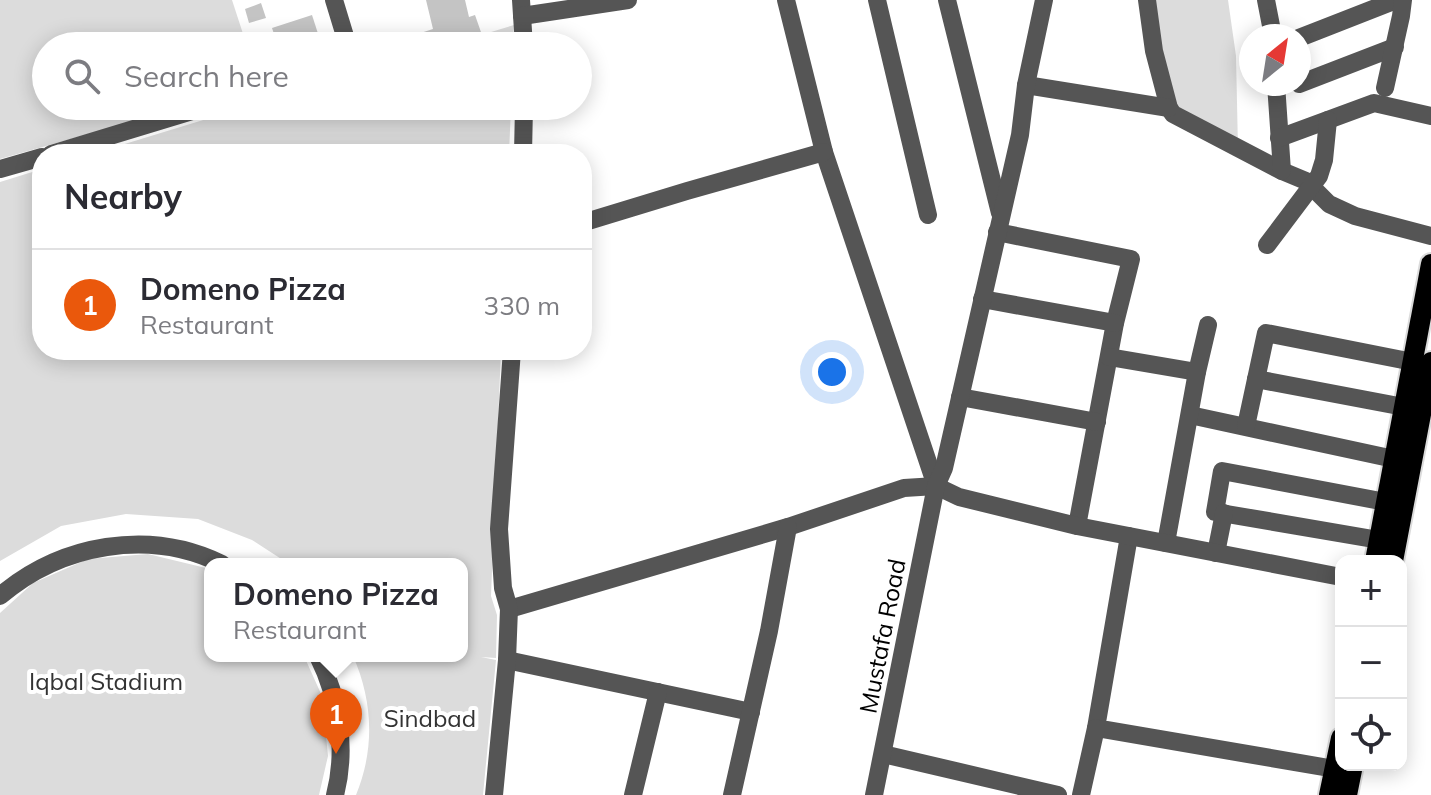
<!DOCTYPE html>
<html lang="en">
<head>
<meta charset="utf-8">
<style>
	:root { --surface:#fff; --page:#f2f2f3; --text:#2b2b33; --muted:#7c7c81; --line:#e1e1e2; --accent:#ea580c }
	body { margin:0; font-family:Mulish,sans-serif; background:var(--page); color:var(--text) }
	.controls { position:absolute; right:24px; bottom:24px; display:grid; overflow:hidden; border-radius:16px; box-shadow:0 4px 20px #0003 }
	.controls button { width:72px; height:72px; display:grid; place-items:center; padding:0; border:0; border-bottom:2px solid var(--line); background:var(--surface); color:var(--text); font:40px sans-serif }
	.compass { position:absolute; left:1239px; top:24px; width:72px; height:72px; border-radius:50%; background:var(--surface); box-shadow:0 4px 20px #0003; rotate:30deg }
	.you { position:absolute; left:832px; top:372px; width:28px; height:28px; margin:-20px; border:6px solid #fff; border-radius:50%; background:#1a73e8; box-shadow:0 0 0 12px #1a73e833 }
	.badge { display:grid; place-items:center; width:52px; height:52px; border-radius:50%; background:var(--accent); color:#fff; font-size:26px; font-weight:700 }
	.pin { position:absolute; translate:-50% -66px; filter:drop-shadow(0 2px 4px #0008) }
	.pin::after { content:''; position:absolute; top:42px; width:28px; height:24px; background:inherit; clip-path:polygon(0 0,100% 0,50% 100%) }
	.popup { position:absolute; left:204px; top:558px; width:264px; height:104px; box-sizing:border-box; display:grid; place-content:center; border-radius:16px; background:var(--surface); filter:drop-shadow(0 2px 6px #0005); font-size:26px; white-space:nowrap; color:var(--muted) }
	.popup b { font-size:30px; color:var(--text) }
	.popup::after { content:''; position:absolute; left:50%; top:100%; margin-left:-16px; border:16px solid transparent; border-top-color:var(--surface) }
	.list { margin:0; padding:0; list-style:none }
	h2 { display:flex; justify-content:space-between; align-items:center; height:104px; margin:0; padding:0 32px; font-size:34px }
	h2 small { font-size:26px; font-weight:400; color:var(--muted) }
	.list li { display:grid; grid-template-columns:52px 1fr auto; gap:24px; align-items:center; box-sizing:border-box; height:112px; padding:0 32px; border-top:2px solid var(--line) }
	.list b { display:block; font-size:30px; white-space:nowrap }
	.list p { margin:0; font-size:26px; white-space:nowrap; color:var(--muted) }
	.list em { font-size:26px; font-style:normal; color:var(--muted) }
	.icon { flex:none; width:44px; height:44px; fill:none; stroke:currentColor; stroke-width:2; stroke-linecap:round; stroke-linejoin:round }
	.map { position:relative; flex:none; width:1431px; height:795px; overflow:hidden }
	.search { position:absolute; background:var(--surface); box-shadow:0 4px 20px #0003; left:32px; top:32px; width:560px; height:88px; display:flex; align-items:center; gap:20px; box-sizing:border-box; padding:0 28px; border-radius:44px; color:var(--muted); font-size:30px }
	.panel { position:absolute; background:var(--surface); box-shadow:0 4px 20px #0003; left:32px; top:144px; width:560px; height:216px; border-radius:32px }
	.map>svg:first-child { display:block }
</style>
</head>
<body>
<div class="map">
<svg width="1431" height="795" viewBox="0 0 1431 795">
	<rect width="100%" height="100%" fill="#fff"/>
	<!-- green -->
	<g fill="#dcdcdc">
		<polygon points="0,0 232,0 247,46 46,46 46,106 187,106 0,159"/>
		<polygon points="1146,0 1228,0 1236,56 1238,149 1177,108"/>
		<polygon points="514,25 513,46 445,46"/>
		<polygon points="249,106 511,106 509,154 92,154"/>
		<path d="M 42,169 L 42,350 L 501,350 L 491,596 L 497,615 L 496,658 L 481,657 L 496,660 L 483,795 L 356,795 C 375,749 373,701 353,656 L 462,656 L 462,564 L 289,564 L 252,540 L 198,519 L 126,514 L 61,526 L 0,561 L 0,182 Z"/>
		<polygon points="148,554 210,569 210,656 304,656 322,696 328,756 319,795 0,795 0,613 33,583 88,559"/>
	</g>
	<!-- building -->
	<g fill="#c4c4c4">
		<polygon points="426,0 465,0 469,17 475,15 482,35 448,46 386,46 386,44 433,29"/>
		<polygon points="261,3 266,18 249,23 245,9"/>
		<polygon points="312,15 322,46 278,46 272,28"/>
	</g>
	<g fill="none" stroke-linecap="round" stroke-linejoin="round">
		<!-- major casing -->
		<g stroke="#dbdbdb" stroke-width="24">
			<g id="major">
				<polyline points="1375,561 1431,264"/>
				<polyline points="1393,561 1431,362"/>
				<polyline points="1329,795 1341,738"/>
				<polyline points="1347,795 1353,765"/>
			</g>
		</g>
		<!-- minor -->
		<g stroke="#555" stroke-width="18">
			<polyline points="334,0 348,46"/>
			<polyline points="521,0 524,46"/>
			<polyline points="786,0 824,152 936,486"/>
			<polyline points="877,0 928,215"/>
			<polyline points="947,0 1000,213"/>
			<polyline points="1147,0 1154,51 1169,108 1173,114 1282,171 1306,181 1329,204 1355,216 1431,236"/>
			<polyline points="1266,0 1273,36"/>
			<polyline points="522,16 628,0"/>
			<polyline points="1299,38 1396,0"/>
			<polyline points="1276,84 1282,171"/>
			<polyline points="1299,84 1395,47"/>
			<polyline points="1026,85 1169,108"/>
			<polyline points="1385,88 1401,16 1403,0"/>
			<polyline points="1279,138 1374,103 1431,116"/>
			<polyline points="51,154 209,106"/>
			<polyline points="523,154 524,106"/>
			<polyline points="0,169 42,157"/>
			<polyline points="582,223 687,191 824,152"/>
			<polyline points="997,232 1131,259 1115,323 1077,526"/>
			<polyline points="1267,245 1319,176 1324,160 1328,120"/>
			<polyline points="982,299 1115,323"/>
			<polyline points="1109,357 1197,372"/>
			<polyline points="1256,379 1404,407"/>
			<polyline points="960,397 1097,422"/>
			<polyline points="1190,415 1394,459"/>
			<polyline points="1246,426 1266,333 1413,362"/>
			<polyline points="1129,536 1096,728 1335,769"/>
			<polyline points="1379,540 1215,512 1222,471 1386,502"/>
			<polyline points="1166,543 1197,372 1208,325"/>
			<polyline points="1216,553 1224,513"/>
			<path d="M 0,596 C 61,544 149,528 222,564"/>
			<polyline points="509,609 788,527 904,488 936,486 959,497 1077,526 1341,577"/>
			<path d="M 318,656 C 339,698 347,749 335,795"/>
			<polyline points="507,660 751,712 749,716"/>
			<polyline points="883,754 1058,795"/>
			<polyline points="494,795 507,660 509,609 503,588 499,529 512,350"/>
			<polyline points="633,795 658,692"/>
			<polyline points="732,795 769,631 788,527"/>
			<polyline points="874,795 936,486 944,468 1020,135 1026,85 1044,0"/>
			<polyline points="1081,795 1096,728"/>
		</g>
		<!-- major -->
		<use href="#major" stroke="#000" stroke-width="20"/>
	</g>
	<g text-anchor="middle" dominant-baseline="central" stroke-width="8" stroke-linejoin="round" paint-order="stroke">
		<!-- street labels -->
		<g font-size="24" fill="#000" stroke="#fff">
			<text transform="translate(882 636) rotate(-79)">Mustafa Road</text>
		</g>
		<!-- park labels -->
		<g font-size="24" fill="#333" stroke="#fff">
			<text x="106" y="681">Iqbal Stadium</text>
			<text x="430" y="718">Sindbad</text>
		</g>
	</g>
</svg>
<div class="controls">
<button>+</button>
<button>−</button>
<button><svg class="icon" aria-label="locate" viewBox="0 0 24 24"><circle cx="12" cy="12" r="6"/><path d="M12 2v4M12 18v4M2 12h4M18 12h4"/></svg></button>
</div>
<svg class="compass" viewBox="-18 -18 36 36"><path d="M0-13l5 13h-10z" fill="#e53935"/><path d="M0 13l5-13h-10z" fill="#7c7c81"/></svg>
<div class="you"></div>
<div class="pin badge" style="left:336px;top:754px">1</div>
<div class="popup"><b>Domeno Pizza</b>Restaurant</div>
<div class="search"><svg class="icon" aria-label="search" viewBox="0 0 24 24"><circle cx="10" cy="10" r="6"/><path d="M15 15l6 6"/></svg>Search here</div>
<section class="panel">
<h2>Nearby<small></small></h2>
<ul class="list">
<li><span class="badge">1</span><div><b>Domeno Pizza</b><p>Restaurant</p></div><em>330 m</em></li>
</ul>
</section>
</div>
</body>
</html>
